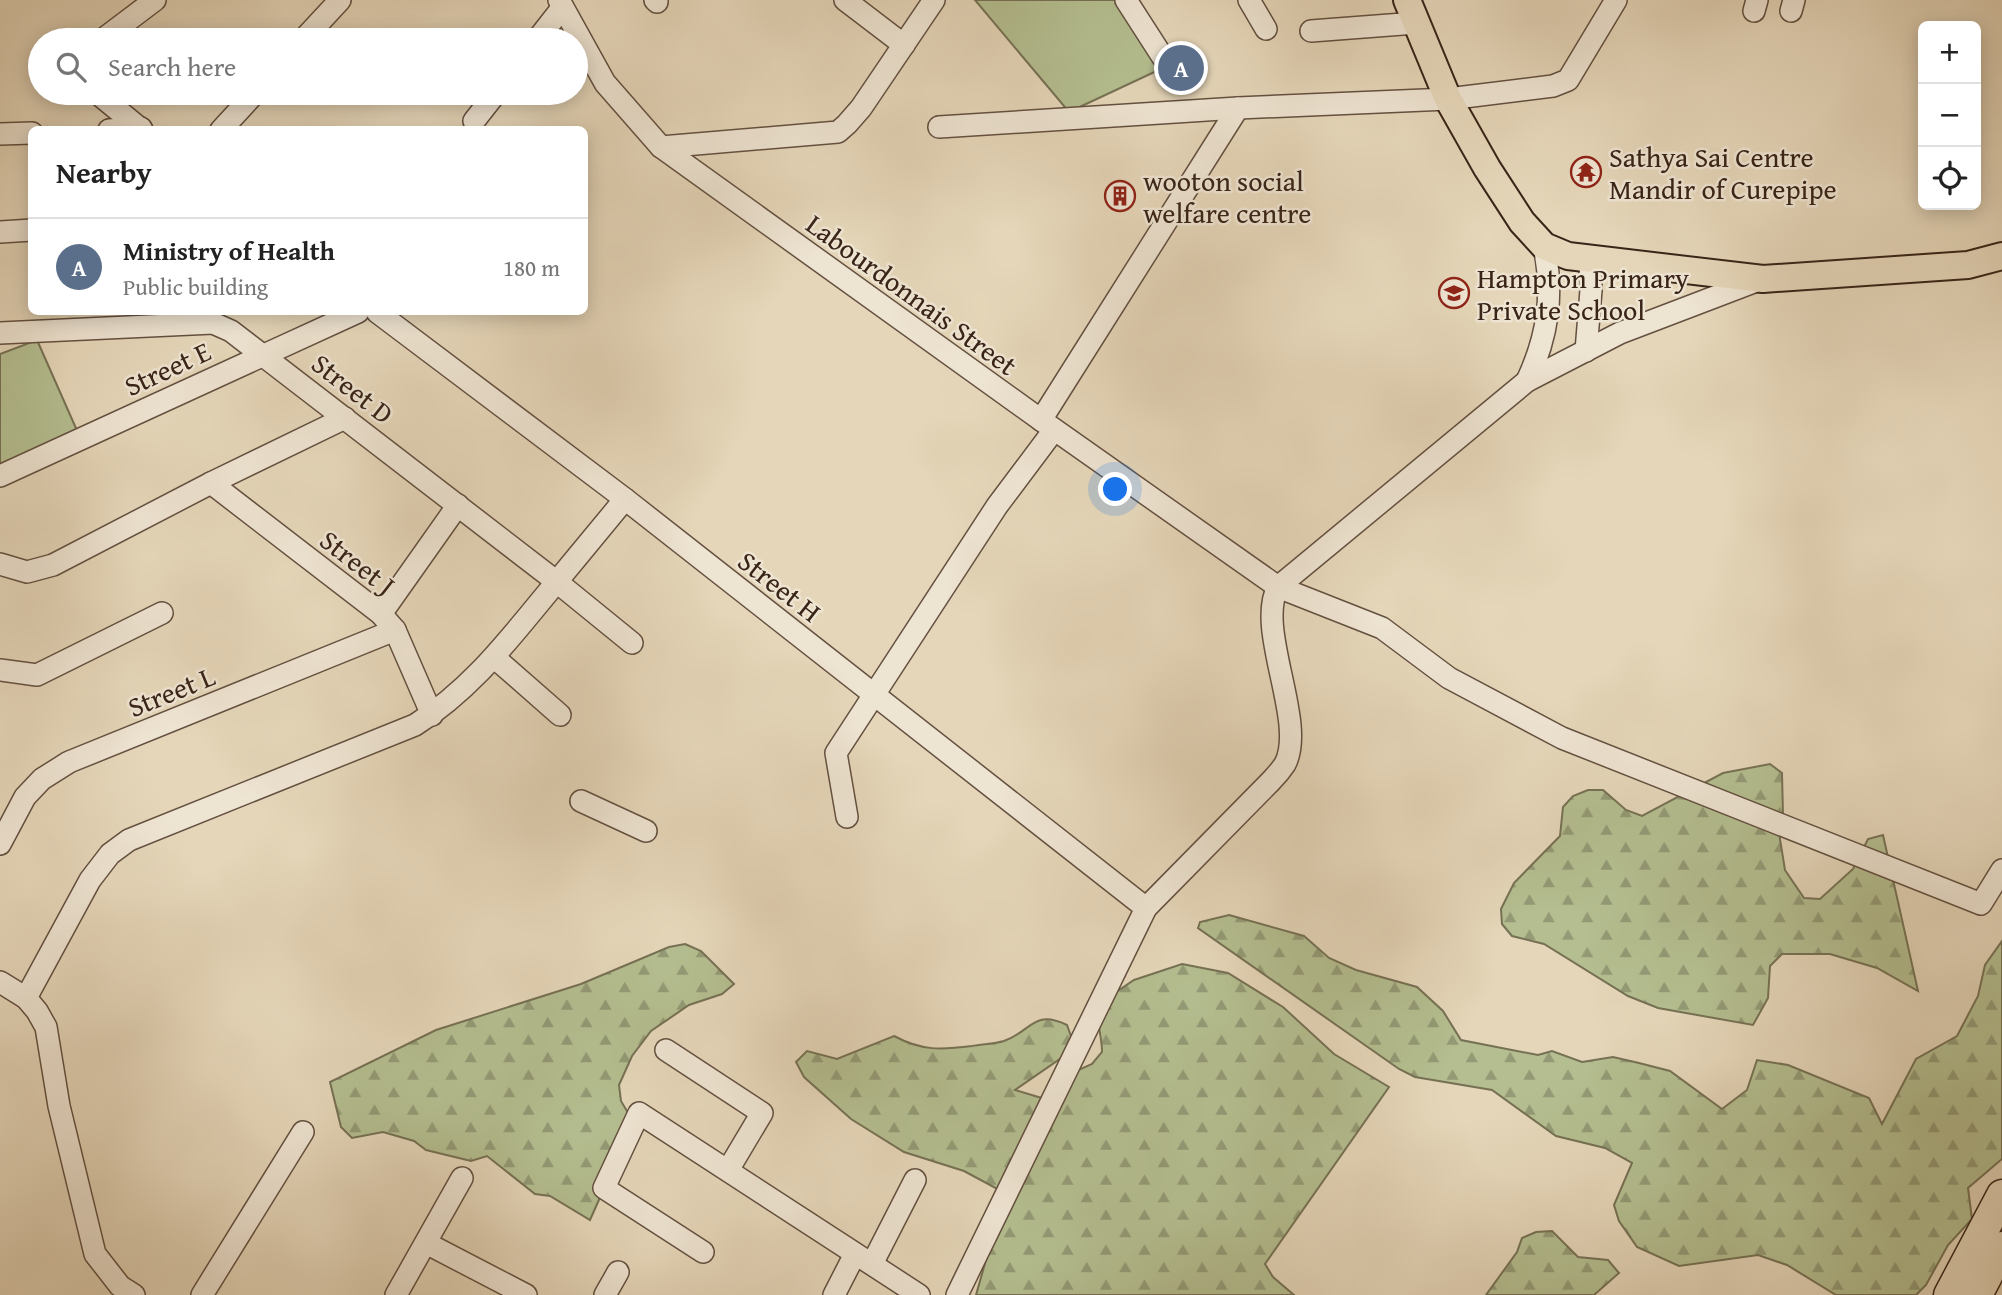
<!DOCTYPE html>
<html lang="en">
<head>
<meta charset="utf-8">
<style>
	:root { --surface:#fff; --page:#f6f6f6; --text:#222; --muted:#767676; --line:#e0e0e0; --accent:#8f2418 }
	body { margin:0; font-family:"Gentium Book Plus",serif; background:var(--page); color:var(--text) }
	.controls { position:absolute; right:21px; top:21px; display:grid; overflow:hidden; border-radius:10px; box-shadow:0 4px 18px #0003 }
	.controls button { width:63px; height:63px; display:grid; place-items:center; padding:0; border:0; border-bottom:2px solid var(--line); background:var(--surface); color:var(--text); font:35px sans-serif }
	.you { position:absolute; left:1116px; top:490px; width:24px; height:24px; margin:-18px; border:5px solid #fff; border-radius:50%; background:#1a73e8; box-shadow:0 0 0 10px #1a73e833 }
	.badge { display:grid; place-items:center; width:46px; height:46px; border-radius:50%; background:var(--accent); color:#fff; font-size:23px; font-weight:700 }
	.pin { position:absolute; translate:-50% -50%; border:4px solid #fff; box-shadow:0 2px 7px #0006 }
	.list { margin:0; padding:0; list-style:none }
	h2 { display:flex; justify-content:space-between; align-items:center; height:91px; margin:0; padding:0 28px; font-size:30px }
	h2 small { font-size:23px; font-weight:400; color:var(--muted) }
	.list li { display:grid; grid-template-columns:46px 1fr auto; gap:21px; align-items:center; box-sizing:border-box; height:98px; padding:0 28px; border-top:2px solid var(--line) }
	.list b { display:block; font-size:26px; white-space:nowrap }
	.list p { margin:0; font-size:23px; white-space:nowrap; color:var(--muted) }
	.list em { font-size:23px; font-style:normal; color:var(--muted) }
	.icon { flex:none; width:38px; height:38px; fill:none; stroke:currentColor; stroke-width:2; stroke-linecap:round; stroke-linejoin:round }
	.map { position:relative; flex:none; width:2002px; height:1295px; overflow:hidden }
	.search { position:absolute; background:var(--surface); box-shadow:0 4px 18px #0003; left:28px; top:28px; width:560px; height:77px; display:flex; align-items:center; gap:18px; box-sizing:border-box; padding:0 24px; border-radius:38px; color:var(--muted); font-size:26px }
	.panel { position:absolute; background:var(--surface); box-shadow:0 4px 18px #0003; left:28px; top:126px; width:560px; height:189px; border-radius:10px }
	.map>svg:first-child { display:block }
</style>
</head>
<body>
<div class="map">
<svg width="2002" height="1295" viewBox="0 0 2002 1295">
	<defs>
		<pattern id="forest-firs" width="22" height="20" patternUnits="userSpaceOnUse" patternTransform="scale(1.75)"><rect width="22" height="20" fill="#b4be90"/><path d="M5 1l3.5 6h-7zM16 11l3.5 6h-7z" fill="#939a75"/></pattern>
	</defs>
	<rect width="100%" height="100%" fill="#e5d6b9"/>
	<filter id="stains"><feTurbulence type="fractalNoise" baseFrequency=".00286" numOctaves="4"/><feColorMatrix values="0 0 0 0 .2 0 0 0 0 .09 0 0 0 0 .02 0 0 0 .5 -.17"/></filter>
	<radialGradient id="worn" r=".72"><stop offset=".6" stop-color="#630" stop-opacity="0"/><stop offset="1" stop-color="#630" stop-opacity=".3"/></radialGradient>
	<!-- green -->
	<g fill="#b4be90" stroke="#767154" stroke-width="2">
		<polygon points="975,0 1121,0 1163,68 1069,112"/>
		<polygon points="37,340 79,435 0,472 0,354"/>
	</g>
	<!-- forest -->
	<g fill="url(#forest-firs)" stroke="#767154" stroke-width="2">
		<polygon points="1770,764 1782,773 1783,815 1778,827 1785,870 1804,898 1820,899 1853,869 1868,839 1883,835 1918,991 1877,968 1830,954 1782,954 1770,966 1768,998 1753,1025 1658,1008 1628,996 1544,944 1512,936 1502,924 1501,909 1514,883 1560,836 1563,807 1573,796 1588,790 1603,790 1626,810 1642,816 1723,773"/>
		<polygon points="1229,915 1304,936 1329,958 1356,970 1417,987 1443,1011 1461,1040 1538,1055 1552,1051 1582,1062 1613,1057 1639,1063 1670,1071 1722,1109 1747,1090 1757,1060 1788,1065 1869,1098 1882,1124 1916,1059 1957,1036 1978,996 1985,965 2002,941 2002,1159 1968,1188 1972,1219 1948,1245 1926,1285 1916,1295 1836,1295 1787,1265 1758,1255 1679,1266 1637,1247 1619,1221 1614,1205 1632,1163 1605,1148 1556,1136 1492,1090 1415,1077 1399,1069 1198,928 1200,922"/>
		<polygon points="685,944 701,951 734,984 722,994 689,1005 651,1031 632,1056 619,1085 621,1101 637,1128 614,1166 590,1220 550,1196 535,1194 487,1156 471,1161 426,1150 414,1141 383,1132 352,1138 341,1127 330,1082 436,1030 581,984 669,947"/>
		<path d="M 1182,964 L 1228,973 L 1283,1007 L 1334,1054 L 1389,1087 L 1265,1264 L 1273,1277 L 1294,1295 L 976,1295 L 1005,1193 L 964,1171 L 904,1152 L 851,1119 L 804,1077 L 796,1062 L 807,1051 L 837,1059 L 894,1036 C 922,1051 941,1050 972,1046 C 982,1044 994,1044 1004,1041 C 1032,1031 1033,1009 1067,1025 L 1072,1039 L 1067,1054 L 1015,1090 L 1045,1099 L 1065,1076 L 1092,1064 L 1102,1052 C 1102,1035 1096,1021 1097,1005 L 1134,980 Z"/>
		<polygon points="1552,1231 1578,1257 1608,1260 1619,1273 1594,1295 1486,1295 1517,1252 1522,1238 1536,1232"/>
	</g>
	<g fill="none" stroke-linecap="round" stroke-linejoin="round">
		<!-- minor casing -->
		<g stroke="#645040" stroke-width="24">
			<g id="minor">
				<polyline points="559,0 605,83 661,147 1041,420 1278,587 1382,628 1449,678 1562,738 1981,904 2002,870"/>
				<polyline points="655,0 657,2"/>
				<polyline points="845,0 904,45"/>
				<polyline points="1126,0 1162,56"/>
				<polyline points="1249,0 1266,29"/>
				<polyline points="1754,11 1757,0"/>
				<polyline points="1791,11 1794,0"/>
				<polyline points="1311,31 1416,23"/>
				<polyline points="102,40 155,0"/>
				<polyline points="303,40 340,0"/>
				<polyline points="537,40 562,8"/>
				<polyline points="97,93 142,130"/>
				<polyline points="474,121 496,93"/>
				<polyline points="939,127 1238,108 1448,99 1553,86 1568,80 1616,0"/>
				<polyline points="109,130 141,128"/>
				<polyline points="221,130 255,93"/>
				<polyline points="0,134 32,133"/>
				<polyline points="661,147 838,132 847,124 861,108 934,0"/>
				<polyline points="0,232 32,230"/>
				<polyline points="377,312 625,499 1146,908"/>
				<polyline points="0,333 213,323 231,331 557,582 632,643"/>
				<polyline points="1586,351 1591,290 1590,260"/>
				<path d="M 1527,381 C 1548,336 1554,294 1544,246"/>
				<polyline points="1041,420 1238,108"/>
				<polyline points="0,476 358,312"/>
				<polyline points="211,483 381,614 395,630 432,715"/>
				<polyline points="0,564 27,572 53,565 211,483 345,418"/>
				<polyline points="381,614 458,505"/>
				<polyline points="495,658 560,715"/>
				<polyline points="0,670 37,675 162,613"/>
				<polyline points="581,801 646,831"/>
				<polyline points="847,817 836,753 997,506 1054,430"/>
				<polyline points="0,844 25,797 42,779 69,762 395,630"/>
				<polyline points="0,982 26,998 37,1011 46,1027 59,1106 95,1254 120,1286 134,1295"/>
				<path d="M 26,998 L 90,880 L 110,854 L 129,840 L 415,725 C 464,694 499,652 535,608 C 565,572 595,535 625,499"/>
				<polyline points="666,1050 762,1113 728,1170"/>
				<polyline points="426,1243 526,1295"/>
				<polyline points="703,1252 604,1188 639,1113 919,1295"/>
				<polyline points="872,1264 915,1180"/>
				<polyline points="202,1295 303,1132"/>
				<polyline points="396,1295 462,1178"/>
				<polyline points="605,1295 618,1272"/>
				<polyline points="834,1295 855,1254"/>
				<path d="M 957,1295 L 1146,908 L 1271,781 C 1276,776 1281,770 1285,764 C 1307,722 1255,629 1278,587 L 1527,381 L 1620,333 L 1759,280"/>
			</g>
		</g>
		<!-- major casing -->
		<g stroke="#392418" stroke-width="30">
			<polyline id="major" points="1407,0 1448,99 1487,168 1522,222 1544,246 1568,256 1763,279 1968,265 2002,256"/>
		</g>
		<!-- highway casing -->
		<g stroke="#392418" stroke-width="33">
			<g id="highway">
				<polyline points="1949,1295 2002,1195"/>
				<polyline points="1977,1295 2002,1247"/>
			</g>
		</g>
		<!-- minor -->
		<use href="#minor" stroke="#eee4d2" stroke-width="21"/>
		<!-- major -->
		<use href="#major" stroke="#e5d6b9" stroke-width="26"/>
		<!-- highway -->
		<use href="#highway" stroke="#e5d6b9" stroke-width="30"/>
	</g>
	<!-- icons -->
	<defs>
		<g id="temple-ring" transform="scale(1.575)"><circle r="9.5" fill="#eee4d2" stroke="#8f2418" stroke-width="1.5"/><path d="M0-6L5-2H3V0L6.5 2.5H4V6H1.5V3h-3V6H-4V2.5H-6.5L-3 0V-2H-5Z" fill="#8f2418"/></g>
		<g id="building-ring" transform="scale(1.575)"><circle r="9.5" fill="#eee4d2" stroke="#8f2418" stroke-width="1.5"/><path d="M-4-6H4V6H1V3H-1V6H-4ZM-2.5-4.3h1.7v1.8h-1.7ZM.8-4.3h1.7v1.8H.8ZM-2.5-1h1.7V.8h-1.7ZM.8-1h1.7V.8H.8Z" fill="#8f2418"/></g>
		<g id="school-ring" transform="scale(1.575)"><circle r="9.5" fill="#eee4d2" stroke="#8f2418" stroke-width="1.5"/><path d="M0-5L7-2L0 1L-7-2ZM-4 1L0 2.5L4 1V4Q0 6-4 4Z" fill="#8f2418"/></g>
	</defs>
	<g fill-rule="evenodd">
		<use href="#temple-ring" x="1586" y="172"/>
		<use href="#building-ring" x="1120" y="196"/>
		<use href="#school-ring" x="1454" y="293"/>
	</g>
	<g text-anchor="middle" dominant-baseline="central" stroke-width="5" stroke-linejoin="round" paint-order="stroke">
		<!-- poi labels -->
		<g font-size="28" fill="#392418" stroke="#eee4d2" text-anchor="start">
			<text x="1609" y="156">Sathya Sai Centre<tspan x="1609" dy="32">Mandir of Curepipe</tspan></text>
			<text x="1143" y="180">wooton social<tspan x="1143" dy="32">welfare centre</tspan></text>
			<text x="1477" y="277">Hampton Primary<tspan x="1477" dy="32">Private School</tspan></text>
		</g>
		<!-- street labels -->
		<g font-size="28" fill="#392418" stroke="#eee4d2">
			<text transform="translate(912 294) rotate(36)">Labourdonnais Street</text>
			<text transform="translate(167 368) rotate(-25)">Street E</text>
			<text transform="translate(353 388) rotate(38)">Street D</text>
			<text transform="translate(358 562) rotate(38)">Street J</text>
			<text transform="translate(780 586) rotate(38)">Street H</text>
			<text transform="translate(171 691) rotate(-22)">Street L</text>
		</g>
	</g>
	<rect width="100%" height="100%" filter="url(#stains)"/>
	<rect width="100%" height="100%" fill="url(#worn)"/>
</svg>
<div class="controls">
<button>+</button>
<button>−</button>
<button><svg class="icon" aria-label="locate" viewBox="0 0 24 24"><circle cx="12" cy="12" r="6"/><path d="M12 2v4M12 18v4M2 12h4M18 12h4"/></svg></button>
</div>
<div class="you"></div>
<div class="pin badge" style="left:1181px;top:68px;background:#5c6f8a">A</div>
<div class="search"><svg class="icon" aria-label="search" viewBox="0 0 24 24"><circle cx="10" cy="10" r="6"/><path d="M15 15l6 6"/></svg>Search here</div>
<section class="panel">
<h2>Nearby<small></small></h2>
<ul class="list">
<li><span class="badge" style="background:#5c6f8a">A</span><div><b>Ministry of Health</b><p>Public building</p></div><em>180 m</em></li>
</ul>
</section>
</div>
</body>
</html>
